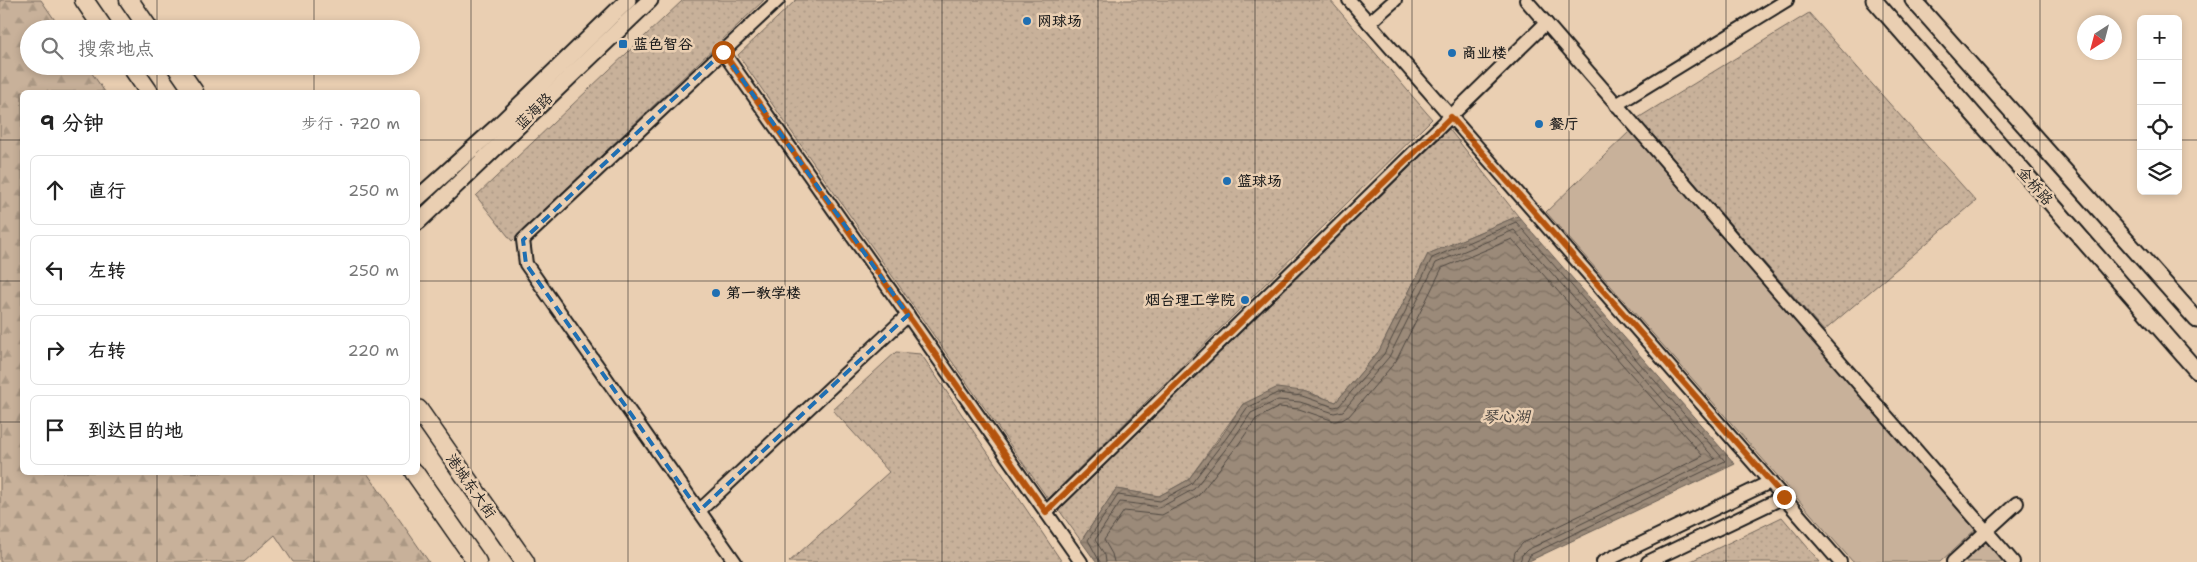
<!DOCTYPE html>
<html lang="zh">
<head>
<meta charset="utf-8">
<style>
	:root { --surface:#fff; --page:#f2f2f2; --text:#222; --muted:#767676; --line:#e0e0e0 }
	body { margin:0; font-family:"Shantell Sans","LXGW WenKai TC",sans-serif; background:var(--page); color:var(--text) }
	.controls { position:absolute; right:15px; top:15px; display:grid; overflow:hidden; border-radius:8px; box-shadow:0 2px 8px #0003 }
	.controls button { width:45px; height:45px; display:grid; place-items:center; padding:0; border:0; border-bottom:1px solid var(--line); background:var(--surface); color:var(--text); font:25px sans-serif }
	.compass { position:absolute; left:2077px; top:15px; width:45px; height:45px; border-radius:50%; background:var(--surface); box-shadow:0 2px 8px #0003; rotate:216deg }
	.stop { position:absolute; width:15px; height:15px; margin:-11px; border:4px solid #b45309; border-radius:50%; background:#fff }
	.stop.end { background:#b45309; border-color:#fff; box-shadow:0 1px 5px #0008 }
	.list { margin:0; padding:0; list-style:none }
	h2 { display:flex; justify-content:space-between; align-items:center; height:65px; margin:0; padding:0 20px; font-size:21px }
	h2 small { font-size:16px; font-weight:400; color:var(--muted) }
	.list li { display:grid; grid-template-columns:32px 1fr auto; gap:15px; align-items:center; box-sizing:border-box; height:70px; margin:0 10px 10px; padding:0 10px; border:1px solid var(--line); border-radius:8px }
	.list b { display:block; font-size:19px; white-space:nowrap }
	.list em { font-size:16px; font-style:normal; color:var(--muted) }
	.icon { flex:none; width:28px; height:28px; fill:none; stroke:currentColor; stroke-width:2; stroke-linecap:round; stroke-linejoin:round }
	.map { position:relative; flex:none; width:2197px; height:562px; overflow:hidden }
	.search { position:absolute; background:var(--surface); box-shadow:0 2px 8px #0003; left:20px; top:20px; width:400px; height:55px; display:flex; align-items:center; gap:12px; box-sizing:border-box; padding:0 18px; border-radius:28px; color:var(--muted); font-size:19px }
	.panel { position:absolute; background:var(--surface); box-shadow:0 2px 8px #0003; left:20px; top:90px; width:400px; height:385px; border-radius:8px }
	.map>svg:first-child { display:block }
</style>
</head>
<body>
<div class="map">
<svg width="2197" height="562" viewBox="0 0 2197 562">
	<defs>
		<pattern id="forest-firs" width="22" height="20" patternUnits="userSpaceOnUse" patternTransform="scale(1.25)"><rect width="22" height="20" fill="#c8b19a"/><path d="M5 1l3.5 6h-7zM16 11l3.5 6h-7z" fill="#ab9884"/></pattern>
		<pattern id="garden-dots" width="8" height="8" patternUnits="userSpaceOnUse" patternTransform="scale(1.25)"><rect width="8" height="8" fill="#c8b19a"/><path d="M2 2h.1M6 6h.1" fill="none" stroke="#ab9884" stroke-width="1.8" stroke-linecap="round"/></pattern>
		<pattern id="water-waves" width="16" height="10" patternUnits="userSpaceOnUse" patternTransform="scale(1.25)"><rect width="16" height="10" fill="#9b8a79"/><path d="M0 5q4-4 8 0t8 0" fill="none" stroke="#7e7062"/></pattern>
	</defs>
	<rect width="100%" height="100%" fill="#eacfb2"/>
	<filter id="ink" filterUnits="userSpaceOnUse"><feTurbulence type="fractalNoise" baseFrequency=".02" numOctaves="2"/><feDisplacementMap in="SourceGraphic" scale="10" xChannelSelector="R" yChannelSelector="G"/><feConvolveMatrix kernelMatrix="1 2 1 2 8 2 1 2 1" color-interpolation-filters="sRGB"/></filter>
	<g filter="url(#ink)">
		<!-- grass -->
		<g fill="#c8b19a" stroke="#72665b">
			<polygon points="1631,130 1976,529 1940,562 1853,562 1546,212"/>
			<polygon points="1987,538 2007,562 1961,562"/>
		</g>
		<!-- forest -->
		<polygon fill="url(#forest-firs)" stroke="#72665b" points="0,0 41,0 61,29 29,29 29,66 87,66 105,92 22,92 22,472 367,473 429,562 293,562 275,535 244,562 0,562"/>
		<!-- garden -->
		<g fill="url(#garden-dots)" stroke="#72665b">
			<polygon points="683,0 764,0 512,241 476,196"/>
			<polygon points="796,0 1330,0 1432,119 1048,499 738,55"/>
			<polygon points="1809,13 1976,201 1824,331 1638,118"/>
			<polygon points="1449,129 1518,216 1428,254 1379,351 1336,402 1303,391 1243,404 1188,480 1159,496 1116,489 1081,541 1059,510"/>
			<polygon points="896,352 921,354 1062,562 789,562 889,472 833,410"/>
			<polygon points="1782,517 1820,562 1689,562"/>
		</g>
		<!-- water -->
		<polygon fill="url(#water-waves)" stroke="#685e54" points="1518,216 1735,464 1527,562 1096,562 1081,541 1116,489 1159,496 1188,480 1223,434 1243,404 1276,388 1303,391 1336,402 1379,351 1428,254"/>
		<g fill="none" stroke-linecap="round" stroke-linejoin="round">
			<!-- shore -->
			<g stroke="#4f4841" stroke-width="1">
				<polyline points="1100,562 1088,540 1118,495 1160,501 1191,484 1227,437 1247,408 1277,393 1302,396 1334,407 1339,406 1384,354 1432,258 1516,222 1725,461 1530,555 1527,562"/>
				<polyline points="1106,562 1105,555 1095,540 1120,502 1161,507 1194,489 1232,441 1251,413 1278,400 1300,402 1334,413 1343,411 1389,357 1436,263 1514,230 1715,459 1527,550 1522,555 1520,562"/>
				<polyline points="1114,562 1112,554 1104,540 1124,511 1162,515 1198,496 1238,445 1256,419 1279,407 1299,409 1334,421 1342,420 1349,416 1396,361 1442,268 1512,239 1703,456 1523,543 1515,552 1513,562"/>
			</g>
			<!-- minor casing -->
			<g stroke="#1c1c1c" stroke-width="16">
				<g id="minor">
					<polyline points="1349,0 1840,562"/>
					<polyline points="1526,0 2013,562"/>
					<polyline points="1369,23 1395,0"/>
					<polyline points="723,52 1081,562"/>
					<polyline points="1616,105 1787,0"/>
					<polyline points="699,511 908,315"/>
					<polyline points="1046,512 1546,23"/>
					<polyline points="735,562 526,264 523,240 778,0"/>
					<polyline points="1603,562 1770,482"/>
					<polyline points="1648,562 1784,497"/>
					<polyline points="1953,562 2017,503"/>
				</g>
			</g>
			<!-- tertiary casing -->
			<g stroke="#1c1c1c" stroke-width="19">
				<g id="tertiary">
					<polyline points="1874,0 2197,371"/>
					<polyline points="1913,0 2197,320"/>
					<polyline points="418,198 500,124 628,0"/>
					<polyline points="418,222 650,0"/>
				</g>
			</g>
			<!-- secondary casing -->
			<g stroke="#1c1c1c" stroke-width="21">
				<g id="secondary">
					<polyline points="84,0 104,29"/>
					<polyline points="129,0 149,29"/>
					<polyline points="131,66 149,92"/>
					<polyline points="176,66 194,92"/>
					<polyline points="418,409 525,562"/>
					<polyline points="414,472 477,562"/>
				</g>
			</g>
			<!-- minor -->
			<use href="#minor" stroke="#eacfb2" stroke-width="12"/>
			<!-- tertiary -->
			<use href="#tertiary" stroke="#eacfb2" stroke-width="15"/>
			<!-- secondary -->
			<use href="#secondary" stroke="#eacfb2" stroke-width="18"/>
		</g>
	</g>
	<g fill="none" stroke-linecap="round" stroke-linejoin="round" filter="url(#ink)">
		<!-- route -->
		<polyline stroke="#b45309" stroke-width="6" points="723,52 1046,512 1451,117 1784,497"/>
	</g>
	<!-- marked area -->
	<path fill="none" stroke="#1f6fb2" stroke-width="4" stroke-dasharray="10 6" stroke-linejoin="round" d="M 723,52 L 908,315 L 699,511 L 526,264 L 523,240 Z"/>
	<!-- grid -->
	<path fill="none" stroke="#1c1c1c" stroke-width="1" stroke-opacity="0.55" d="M 157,0 L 157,29M 314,0 L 314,29M 471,0 L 471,562M 628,0 L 628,562M 785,0 L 785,562M 942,0 L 942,562M 1098,0 L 1098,562M 1255,0 L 1255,562M 1412,0 L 1412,562M 1569,0 L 1569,562M 1726,0 L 1726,562M 1883,0 L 1883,562M 2040,0 L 2040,562M 157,66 L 157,92M 314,66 L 314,92M 0,140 L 22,140M 418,140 L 2141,140M 2178,140 L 2197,140M 0,281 L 22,281M 418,281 L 2197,281M 0,422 L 22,422M 418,422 L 2197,422M 157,472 L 157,562M 314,472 L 314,562"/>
	<!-- markers -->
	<g fill="#1f6fb2" stroke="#eacfb2" stroke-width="2">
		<circle cx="1027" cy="21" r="5"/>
		<rect x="618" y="39" width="10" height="10" rx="2.5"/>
		<circle cx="1452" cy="53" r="5"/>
		<circle cx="1539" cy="124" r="5"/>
		<circle cx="1227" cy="181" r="5"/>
		<circle cx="716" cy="293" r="5"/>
		<circle cx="1245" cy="300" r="5"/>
	</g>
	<g text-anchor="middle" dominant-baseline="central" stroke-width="5" stroke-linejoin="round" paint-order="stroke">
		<!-- poi labels -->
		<g font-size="15" font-weight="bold" fill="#1c1c1c" stroke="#eacfb2" text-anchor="start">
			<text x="1037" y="21">网球场</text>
			<text x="633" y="44">蓝色智谷</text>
			<text x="1462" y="53">商业楼</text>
			<text x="1549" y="124">餐厅</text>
			<text x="1237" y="181">篮球场</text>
			<text x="726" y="293">第一教学楼</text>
			<text x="1235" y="300" text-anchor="end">烟台理工学院</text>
		</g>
		<!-- street labels -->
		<g font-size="15" fill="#1c1c1c" stroke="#eacfb2">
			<text transform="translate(534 111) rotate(-44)">蓝海路</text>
			<text transform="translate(2035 186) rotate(49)">金桥路</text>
			<text transform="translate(471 486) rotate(55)">港城东大街</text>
		</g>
		<!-- water labels -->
		<g font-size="16" font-style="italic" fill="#48423d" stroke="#eacfb2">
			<text x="1506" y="416">琴心湖</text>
		</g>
	</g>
</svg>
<div class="controls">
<button>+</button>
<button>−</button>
<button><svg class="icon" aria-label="locate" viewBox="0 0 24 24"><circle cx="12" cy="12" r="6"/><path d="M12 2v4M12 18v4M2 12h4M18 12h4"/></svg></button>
<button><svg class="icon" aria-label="layers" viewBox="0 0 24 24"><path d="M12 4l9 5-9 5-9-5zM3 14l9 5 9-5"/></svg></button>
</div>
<svg class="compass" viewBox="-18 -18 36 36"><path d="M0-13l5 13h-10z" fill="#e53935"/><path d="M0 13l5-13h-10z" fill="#767676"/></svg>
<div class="stop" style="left:723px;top:52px"></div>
<div class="stop end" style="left:1784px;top:497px"></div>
<div class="search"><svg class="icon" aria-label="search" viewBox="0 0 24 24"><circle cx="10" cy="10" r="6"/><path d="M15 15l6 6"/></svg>搜索地点</div>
<section class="panel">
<h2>9 分钟<small>步行 · 720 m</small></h2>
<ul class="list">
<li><svg class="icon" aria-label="ahead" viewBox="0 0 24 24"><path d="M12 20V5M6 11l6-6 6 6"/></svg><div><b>直行</b></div><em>250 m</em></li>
<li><svg class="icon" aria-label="left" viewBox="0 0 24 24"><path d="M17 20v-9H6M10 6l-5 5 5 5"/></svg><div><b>左转</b></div><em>250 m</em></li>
<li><svg class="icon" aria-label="right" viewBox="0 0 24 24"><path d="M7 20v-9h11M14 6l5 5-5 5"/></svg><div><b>右转</b></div><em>220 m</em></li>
<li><svg class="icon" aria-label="arrive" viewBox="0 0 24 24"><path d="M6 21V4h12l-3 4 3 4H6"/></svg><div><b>到达目的地</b></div></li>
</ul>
</section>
</div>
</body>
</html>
